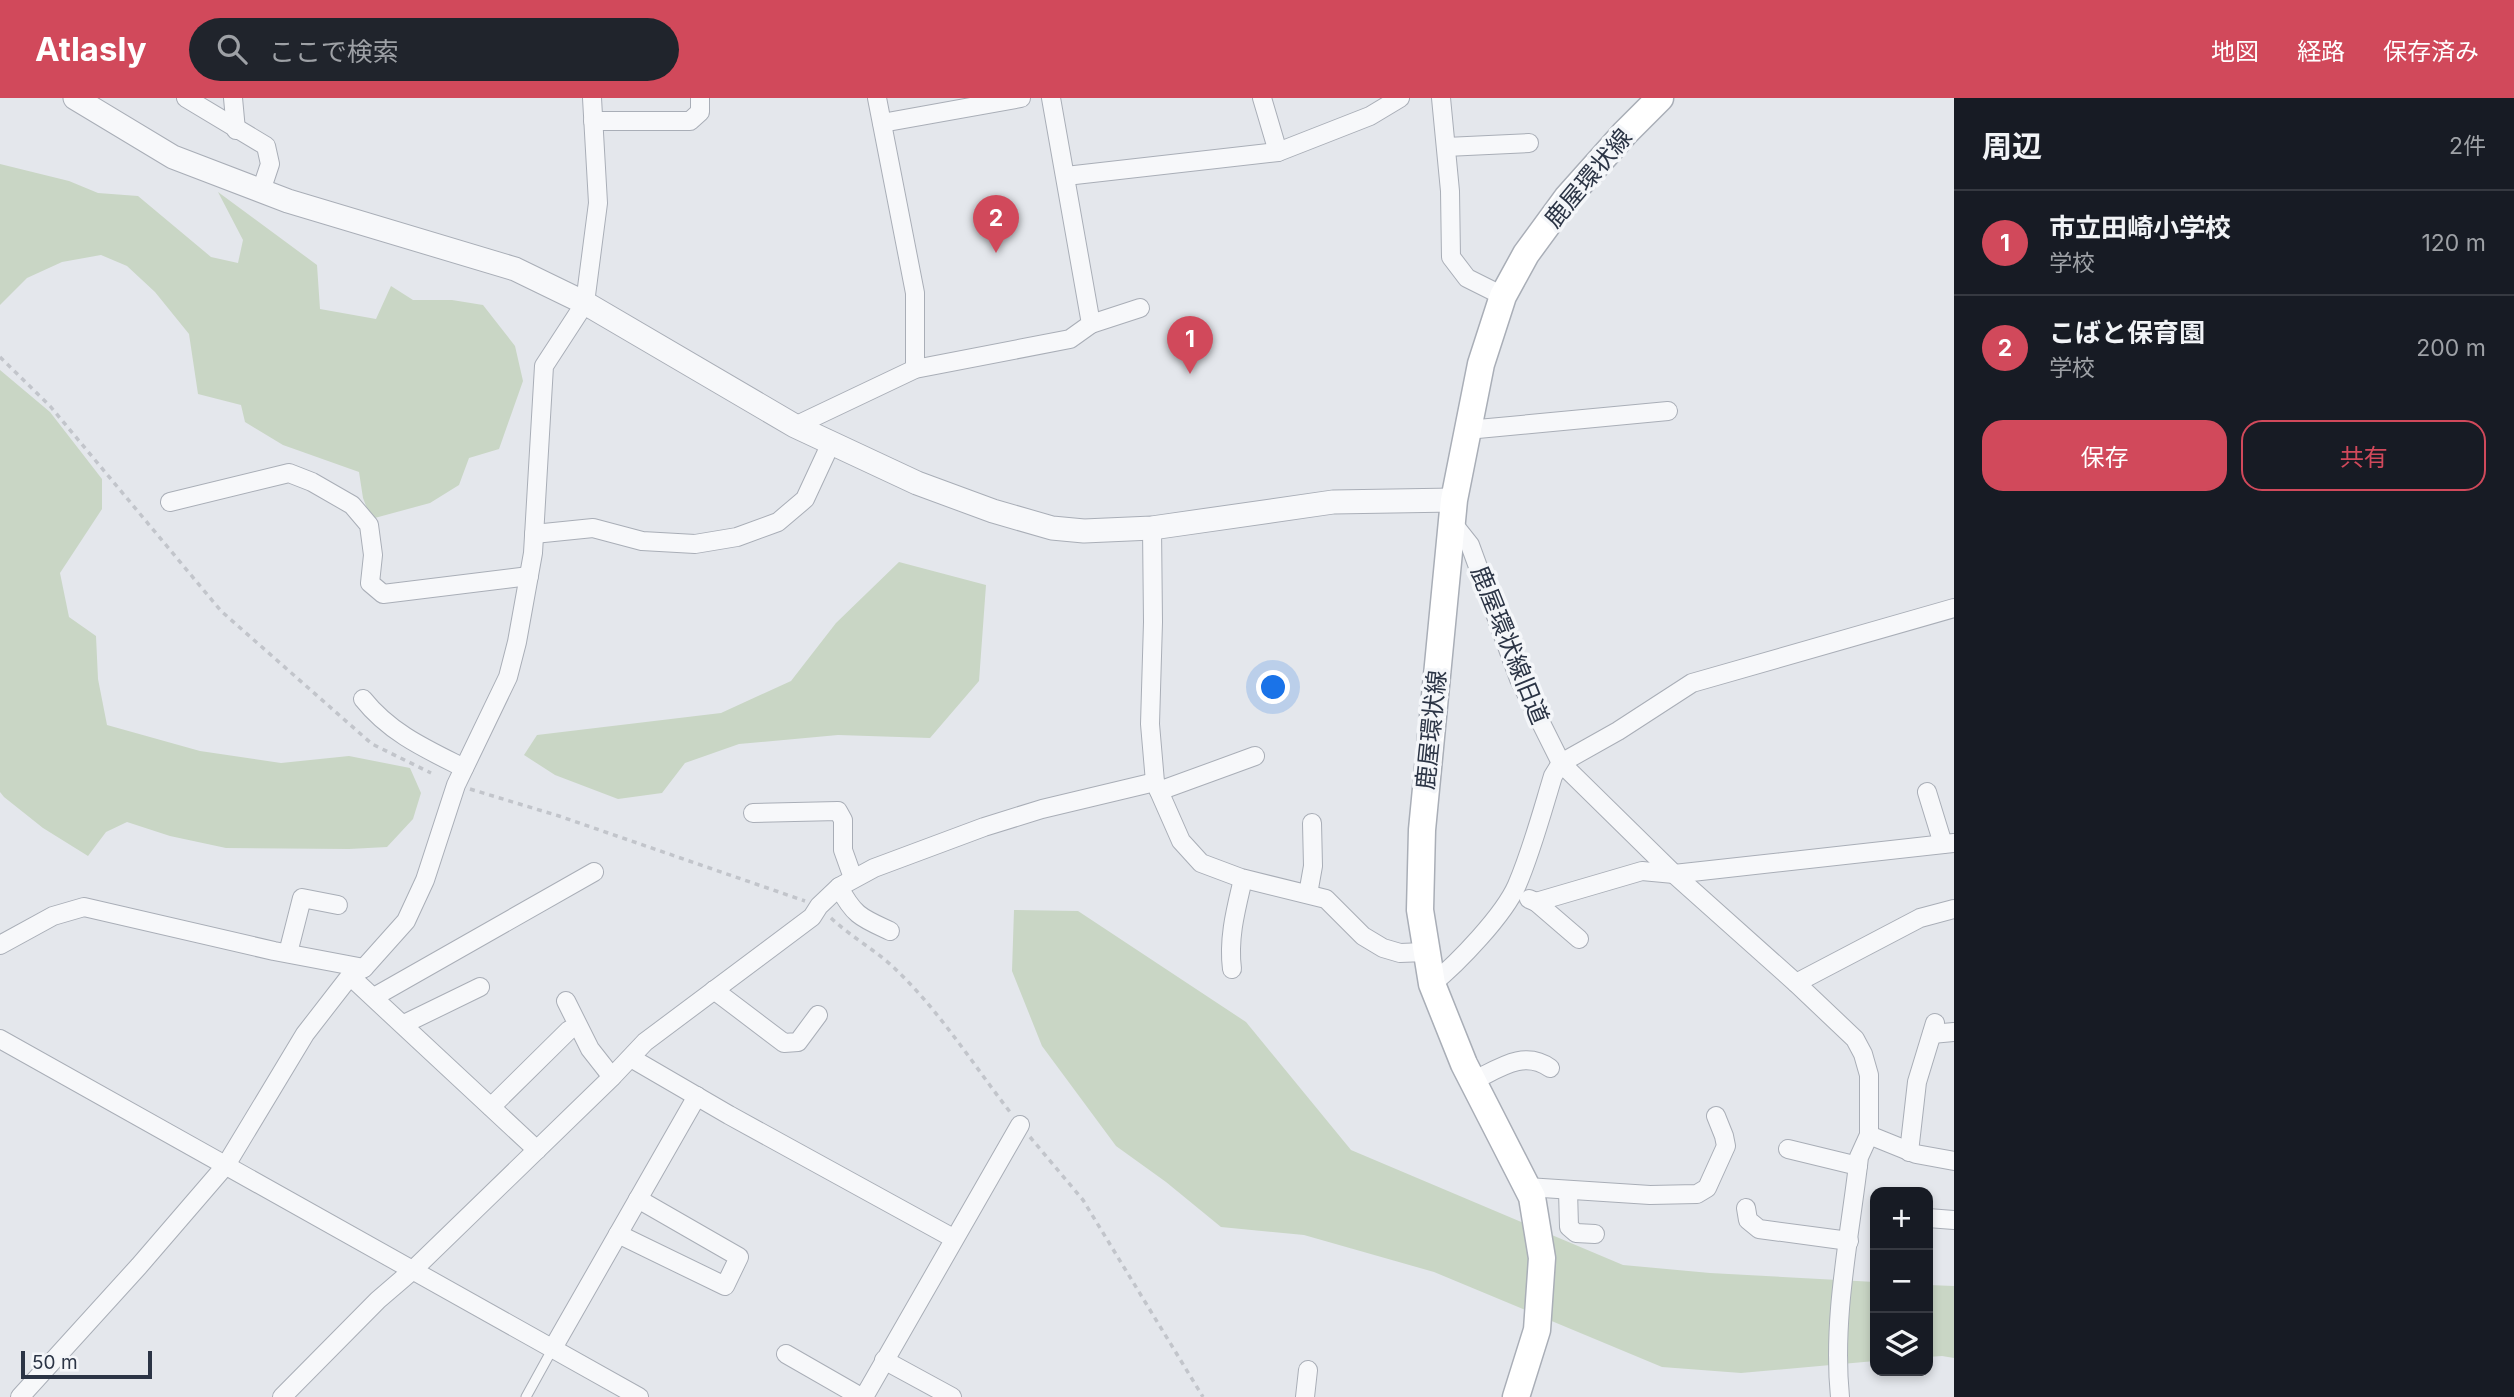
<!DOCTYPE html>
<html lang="ja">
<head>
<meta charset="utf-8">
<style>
	:root { --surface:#171b24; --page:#20242c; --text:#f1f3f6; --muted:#9ea1a6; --line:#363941; --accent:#d1495b }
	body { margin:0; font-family:Inter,"Noto Sans JP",sans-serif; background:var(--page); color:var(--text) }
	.controls { position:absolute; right:21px; bottom:21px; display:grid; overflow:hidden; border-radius:14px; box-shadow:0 4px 10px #0003 }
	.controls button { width:63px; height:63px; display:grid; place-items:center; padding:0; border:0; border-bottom:2px solid var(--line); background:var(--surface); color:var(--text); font:35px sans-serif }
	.scale { position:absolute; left:21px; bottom:18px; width:131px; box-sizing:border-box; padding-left:7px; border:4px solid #2b3445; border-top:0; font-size:19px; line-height:24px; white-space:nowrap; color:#2b3445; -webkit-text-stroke:5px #f4f6f9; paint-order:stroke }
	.you { position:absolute; left:1274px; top:590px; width:24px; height:24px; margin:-18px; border:5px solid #fff; border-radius:50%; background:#1a73e8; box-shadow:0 0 0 10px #1a73e833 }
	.badge { display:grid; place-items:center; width:46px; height:46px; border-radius:50%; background:var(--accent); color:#fff; font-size:23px; font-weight:700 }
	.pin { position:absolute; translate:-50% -58px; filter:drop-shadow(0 2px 4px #0008) }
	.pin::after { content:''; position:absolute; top:37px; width:24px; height:21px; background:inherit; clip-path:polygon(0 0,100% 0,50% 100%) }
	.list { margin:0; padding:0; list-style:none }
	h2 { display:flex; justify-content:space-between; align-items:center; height:91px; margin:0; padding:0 28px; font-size:30px }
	h2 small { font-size:23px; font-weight:400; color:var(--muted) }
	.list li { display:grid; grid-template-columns:46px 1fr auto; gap:21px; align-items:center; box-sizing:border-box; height:105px; padding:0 28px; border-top:2px solid var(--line) }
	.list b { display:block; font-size:26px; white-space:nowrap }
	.list p { margin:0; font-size:23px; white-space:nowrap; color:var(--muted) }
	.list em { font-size:23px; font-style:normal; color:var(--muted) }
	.actions { display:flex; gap:14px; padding:21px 28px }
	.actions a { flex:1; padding:16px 0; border:2px solid var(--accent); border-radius:21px; text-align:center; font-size:24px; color:var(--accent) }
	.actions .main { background:var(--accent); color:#fff }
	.icon { flex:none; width:38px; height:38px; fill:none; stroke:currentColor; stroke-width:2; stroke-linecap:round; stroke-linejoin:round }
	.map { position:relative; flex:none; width:1954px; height:1299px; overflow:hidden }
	header { display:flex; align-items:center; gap:42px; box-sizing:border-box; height:98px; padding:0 35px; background:var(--accent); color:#fff }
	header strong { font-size:33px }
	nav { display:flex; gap:38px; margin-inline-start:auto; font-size:24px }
	.search { width:490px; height:63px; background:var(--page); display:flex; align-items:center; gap:18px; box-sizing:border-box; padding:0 24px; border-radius:38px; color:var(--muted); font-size:26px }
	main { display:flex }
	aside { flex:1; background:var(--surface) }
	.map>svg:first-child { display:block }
</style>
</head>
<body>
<header>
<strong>Atlasly</strong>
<div class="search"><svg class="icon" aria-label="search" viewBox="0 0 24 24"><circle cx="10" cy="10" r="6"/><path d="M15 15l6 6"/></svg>ここで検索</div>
<nav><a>地図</a><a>経路</a><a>保存済み</a></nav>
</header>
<main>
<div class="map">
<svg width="1954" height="1299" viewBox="0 0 1954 1299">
	<rect width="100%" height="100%" fill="#e4e7ec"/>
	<!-- green -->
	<g fill="#c9d6c5">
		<polygon points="0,66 69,83 98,95 138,98 211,159 238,165 243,142 218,94 317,167 320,211 376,221 391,188 413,202 452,202 483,207 515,248 523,283 499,351 469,360 459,387 430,405 371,421 363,400 359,374 283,347 245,324 241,307 198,296 189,236 155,194 127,168 101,157 62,164 27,180 0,207"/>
		<polygon points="0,272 50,314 102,381 102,411 60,475 69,519 96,538 98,581 107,627 200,653 281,665 349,658 410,670 421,695 413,721 387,749 349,751 226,750 170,738 127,724 106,734 88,758 43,730 4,699 0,694"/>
		<polygon points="899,464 986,487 979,583 930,640 838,637 739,646 685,665 662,695 618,701 555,677 524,657 537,637 721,615 791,583 836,525"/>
		<polygon points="1014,812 1078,813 1246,924 1351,1052 1623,1167 1710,1175 1875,1184 1875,1263 1741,1275 1662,1269 1434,1174 1304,1137 1221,1129 1166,1084 1116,1048 1042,948 1012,873"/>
		<polygon points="1928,1187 1954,1188 1954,1260 1942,1258 1928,1259"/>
	</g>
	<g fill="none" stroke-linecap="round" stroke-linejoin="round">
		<!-- service casing -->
		<g stroke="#a9aeb7" stroke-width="11">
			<polyline id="service" points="526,1299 553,1250"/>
		</g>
		<!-- minor casing -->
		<g stroke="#a9aeb7" stroke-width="20">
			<g id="minor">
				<polyline points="186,0 266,48 270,66 261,93"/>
				<polyline points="233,0 236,32"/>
				<polyline points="877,0 915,195 915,271"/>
				<polyline points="1262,0 1278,54"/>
				<polyline points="1441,0 1450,93 1451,159 1467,180 1503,198"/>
				<polyline points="593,23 690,23 700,14 700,0"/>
				<polyline points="882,25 1021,0"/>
				<polyline points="1446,49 1529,45"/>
				<polyline points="1066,78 1278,54 1370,18 1400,0"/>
				<polyline points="1091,226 1140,210"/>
				<polyline points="795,328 915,271 1070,241 1091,226 1051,0"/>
				<polyline points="1467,332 1668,313"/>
				<polyline points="170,404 289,375 312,384 352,407 369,427 373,457 370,485 383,496 529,478"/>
				<polyline points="1451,423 1470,447 1519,581 1561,665 1674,776 1796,885 1920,820 1954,811"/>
				<polyline points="1152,430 1153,524 1150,626 1155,684 1181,743 1201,765 1241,780 1326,801 1363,838 1383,850 1400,855 1425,854"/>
				<polyline points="534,436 593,430 642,443 695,446 737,439 778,424 805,401 831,345"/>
				<path d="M 363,601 C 390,635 426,651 464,670"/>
				<polyline points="1159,693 1255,658"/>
				<polyline points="1927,694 1943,746"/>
				<polyline points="753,715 838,713 843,722 843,752 853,780"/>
				<path d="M 839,789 C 854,818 862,820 890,833"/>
				<polyline points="1308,796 1313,768 1312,725"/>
				<polyline points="1529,801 1536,804 1579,841"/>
				<polyline points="1536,804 1642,773 1674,776 1954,745"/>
				<polyline points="0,847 53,818 84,809 274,853 364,870"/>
				<polyline points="288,855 302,800 338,807"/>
				<path d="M 1232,871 C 1228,840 1236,811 1243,781"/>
				<polyline points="350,878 537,1052"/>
				<path d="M 1796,885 L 1855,941 L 1863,956 L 1869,977 L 1869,1037 L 1859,1059 C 1850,1138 1832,1220 1840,1299"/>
				<path d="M 1432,886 C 1458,865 1504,817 1517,787 C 1532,752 1542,714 1553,678 L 1561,665 L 1618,633 L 1692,585 L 1954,510"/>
				<polyline points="714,892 784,945 798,944 818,917"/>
				<polyline points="374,899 594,774"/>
				<polyline points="566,903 590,951 612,979"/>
				<polyline points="404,926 480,889"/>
				<polyline points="1932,936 1954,934"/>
				<polyline points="0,941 639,1299"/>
				<polyline points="631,960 729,1017 953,1140"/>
				<path d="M 1473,983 C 1498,971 1524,951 1550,970"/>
				<polyline points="491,1009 569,932"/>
				<polyline points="1869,1037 1916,1056 1954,1063"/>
				<polyline points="1788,1051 1858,1068"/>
				<polyline points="1909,1054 1917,984 1935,925"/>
				<polyline points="1527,1089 1650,1097 1697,1096 1707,1090 1726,1048 1724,1038 1716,1018"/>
				<polyline points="1568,1092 1569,1129 1576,1135 1595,1136"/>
				<polyline points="1746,1110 1748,1122 1759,1131 1849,1143"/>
				<polyline points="1928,1120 1954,1122"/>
				<polyline points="618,1136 725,1188 739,1159 638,1101"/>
				<polyline points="553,1250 697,998"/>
				<polyline points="786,1256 861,1299"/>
				<polyline points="884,1262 952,1299"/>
				<polyline points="20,1299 139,1168 226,1067 305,936 350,878 364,870 406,823 425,782 456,687 508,579 517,544 533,455 544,268 585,205 598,105 592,0"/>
				<polyline points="282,1299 378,1202 413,1172 612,979 645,944 812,819 819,808 839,789 874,770 984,729 1042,711 1155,684"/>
				<polyline points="864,1299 1020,1027"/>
				<polyline points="1305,1299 1308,1272"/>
			</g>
		</g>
		<!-- tertiary casing -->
		<g stroke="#a9aeb7" stroke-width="25">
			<polyline id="tertiary" points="75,0 173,59 288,103 515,171 585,205 795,328 917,385 993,413 1052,430 1084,433 1152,430 1333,404 1454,402"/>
		</g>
		<!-- secondary casing -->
		<g stroke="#a9aeb7" stroke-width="29">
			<polyline id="secondary" points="1516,1299 1537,1232 1542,1160 1532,1099 1464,966 1432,886 1420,812 1422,732 1454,402 1481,266 1503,198 1526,156 1567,100 1625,35 1660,0"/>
		</g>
		<!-- path -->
		<g stroke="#c2c5cb" stroke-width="3.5" stroke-dasharray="5 5" stroke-linecap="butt">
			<polyline points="0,259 50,308 221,513 372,646 431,675"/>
			<polyline points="470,691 559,718 805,803"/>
			<path d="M 831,820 C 850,838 872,850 891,867 C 937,909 972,965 1010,1014"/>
			<polyline points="1030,1039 1083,1102 1203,1299"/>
		</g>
		<!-- service -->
		<use href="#service" stroke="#f7f8fa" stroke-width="9"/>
		<!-- minor -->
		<use href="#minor" stroke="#f7f8fa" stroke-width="18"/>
		<!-- tertiary -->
		<use href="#tertiary" stroke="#f7f8fa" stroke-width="23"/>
		<!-- secondary -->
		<use href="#secondary" stroke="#fff" stroke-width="26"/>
	</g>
	<g text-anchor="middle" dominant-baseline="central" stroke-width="7" stroke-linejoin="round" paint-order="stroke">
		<!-- street labels -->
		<g font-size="24" fill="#2b3445" stroke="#f4f6f9">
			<text transform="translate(1588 80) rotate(-50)">鹿屋環状線</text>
			<text transform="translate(1510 547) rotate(68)">鹿屋環状線旧道</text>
			<text transform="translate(1431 632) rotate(-84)">鹿屋環状線</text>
		</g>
	</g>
</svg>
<div class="controls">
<button>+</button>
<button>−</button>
<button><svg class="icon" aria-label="layers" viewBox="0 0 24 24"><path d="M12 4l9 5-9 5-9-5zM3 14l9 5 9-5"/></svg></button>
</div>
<div class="scale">50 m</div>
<div class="you"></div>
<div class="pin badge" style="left:1190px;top:276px">1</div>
<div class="pin badge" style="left:996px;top:155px">2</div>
</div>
<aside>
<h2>周辺<small>2件</small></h2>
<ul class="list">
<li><span class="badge">1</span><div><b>市立田崎小学校</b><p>学校</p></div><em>120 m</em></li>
<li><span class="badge">2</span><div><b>こばと保育園</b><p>学校</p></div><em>200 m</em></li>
</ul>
<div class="actions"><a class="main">保存</a><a>共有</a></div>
</aside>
</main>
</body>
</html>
